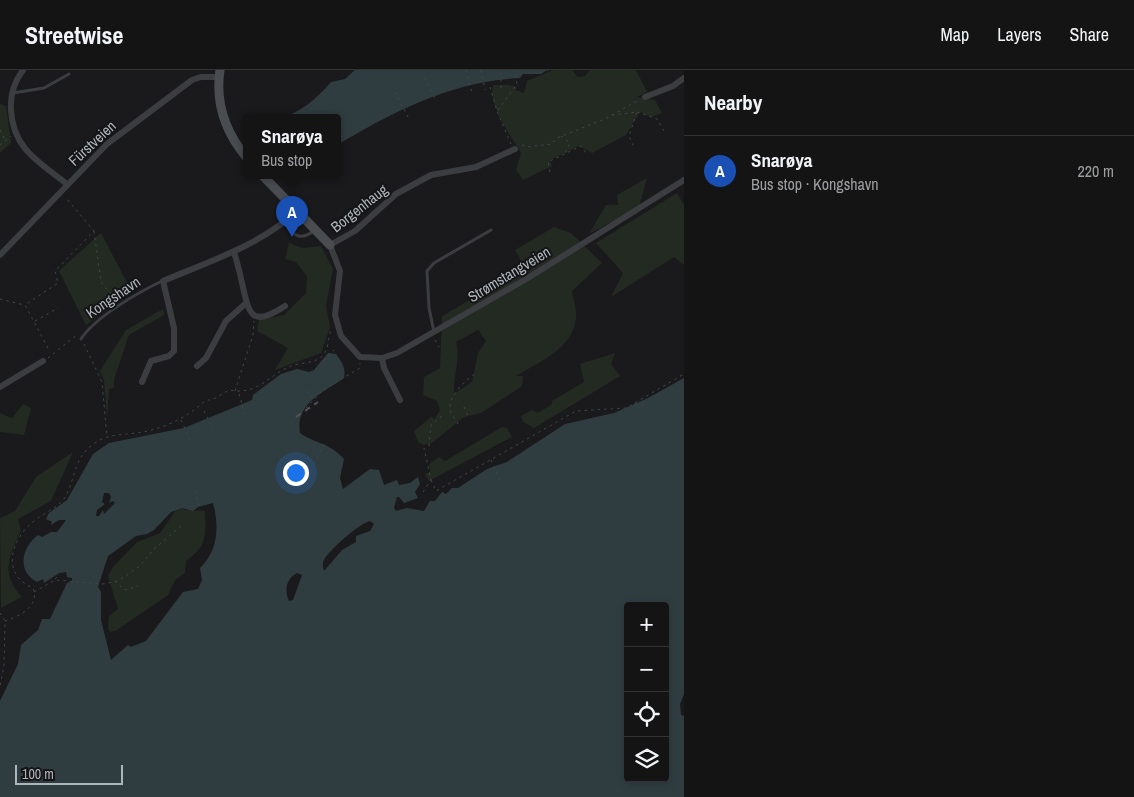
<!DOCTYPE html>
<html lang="en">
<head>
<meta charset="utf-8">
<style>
	:root { --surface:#141415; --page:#212122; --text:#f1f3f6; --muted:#9d9ea0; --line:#333334; --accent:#8c9099 }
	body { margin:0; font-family:"Archivo Narrow",sans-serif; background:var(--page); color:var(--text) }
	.controls { position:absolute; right:15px; bottom:15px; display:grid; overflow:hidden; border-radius:5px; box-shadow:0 2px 8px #0003 }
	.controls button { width:45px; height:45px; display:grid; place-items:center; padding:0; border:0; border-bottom:1px solid var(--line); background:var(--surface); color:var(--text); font:25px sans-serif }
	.scale { position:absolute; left:15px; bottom:12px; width:108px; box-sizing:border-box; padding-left:5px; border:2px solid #adb5bb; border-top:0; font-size:14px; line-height:18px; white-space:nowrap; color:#adb5bb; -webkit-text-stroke:4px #151517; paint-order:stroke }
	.you { position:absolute; left:295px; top:402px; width:18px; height:18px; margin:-12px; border:4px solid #fff; border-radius:50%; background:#1a73e8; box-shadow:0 0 0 8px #1a73e833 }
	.badge { display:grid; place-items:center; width:32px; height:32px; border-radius:50%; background:var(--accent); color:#fff; font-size:16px; font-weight:700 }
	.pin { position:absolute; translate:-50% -41px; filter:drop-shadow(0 1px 2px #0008) }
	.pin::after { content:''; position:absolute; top:26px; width:18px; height:15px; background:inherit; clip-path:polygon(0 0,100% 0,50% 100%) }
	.popup { position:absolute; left:243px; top:44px; width:98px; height:65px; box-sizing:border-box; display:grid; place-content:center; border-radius:5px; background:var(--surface); filter:drop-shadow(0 1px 4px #0005); font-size:16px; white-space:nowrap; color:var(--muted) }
	.popup b { font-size:19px; color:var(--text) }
	.popup::after { content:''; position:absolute; left:50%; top:100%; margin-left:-10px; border:10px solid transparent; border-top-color:var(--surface) }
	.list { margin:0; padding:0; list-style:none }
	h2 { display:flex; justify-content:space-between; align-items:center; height:65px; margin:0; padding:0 20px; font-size:21px }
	h2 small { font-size:16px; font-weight:400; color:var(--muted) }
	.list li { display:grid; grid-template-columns:32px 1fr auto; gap:15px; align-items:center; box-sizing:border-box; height:70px; padding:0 20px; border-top:1px solid var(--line) }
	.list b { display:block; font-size:19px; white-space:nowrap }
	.list p { margin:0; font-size:16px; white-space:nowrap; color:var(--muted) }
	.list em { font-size:16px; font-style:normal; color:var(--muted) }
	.icon { flex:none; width:28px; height:28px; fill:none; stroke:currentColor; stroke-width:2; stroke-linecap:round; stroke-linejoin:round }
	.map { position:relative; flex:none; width:684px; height:727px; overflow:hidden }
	header { display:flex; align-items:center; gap:30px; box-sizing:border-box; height:70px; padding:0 25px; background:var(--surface); border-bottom:1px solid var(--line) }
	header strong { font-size:24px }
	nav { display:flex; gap:28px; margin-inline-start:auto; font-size:18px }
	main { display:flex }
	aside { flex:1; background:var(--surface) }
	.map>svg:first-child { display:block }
</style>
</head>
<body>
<header>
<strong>Streetwise</strong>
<nav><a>Map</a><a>Layers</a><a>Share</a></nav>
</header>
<main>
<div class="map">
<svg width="684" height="727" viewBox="0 0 684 727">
	<rect width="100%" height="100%" fill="#1a1a1c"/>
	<!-- green -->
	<g fill="#222a22" fill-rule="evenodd">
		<path d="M 553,0 L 572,0 L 578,7 L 585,6 L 590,0 L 636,0 L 647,22 L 637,27 L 655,30 L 662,43 L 651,47 L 640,42 L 626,65 L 592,83 L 579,76 L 550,90 L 552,96 L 523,110 L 516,100 L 521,83 C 511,65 488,38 493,15 L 509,15 L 517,17 L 516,20 L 524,23 L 527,11 Z"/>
		<polygon points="0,34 6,36 11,73 0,83"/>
		<polygon points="647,108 639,137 589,164 606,135 618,135 617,125"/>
		<polygon points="677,123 684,135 684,195 674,187 611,227 623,203 596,173"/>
		<path d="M 554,157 L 571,163 L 602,193 L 572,221 C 573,229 577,240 576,248 C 573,279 539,292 516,306 L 523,306 L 522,316 L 481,343 L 464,347 L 432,373 L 424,375 L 418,372 L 414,361 L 431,347 L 435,349 L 440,340 L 437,331 L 423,325 L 424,307 L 440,298 L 442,246 L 525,198 L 515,180 ZM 478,260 L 486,271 L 478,283 L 472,312 L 454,324 C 453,306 461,289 456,272 Z"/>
		<polygon points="101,163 132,222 86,255 59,201"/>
		<polygon points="289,173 302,178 321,176 333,199 326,236 330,257 321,283 275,300 288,278 257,261 259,250 284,245 306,223 307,206 296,192 285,189"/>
		<polygon points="163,239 164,245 129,265 114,309 114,318 109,319 107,348 104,310 100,301 126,260"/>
		<polygon points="615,283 611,294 620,306 534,358 523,352 521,346 532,340 538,343 552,334 552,331 584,312 580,294"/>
		<polygon points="23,334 31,338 24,365 0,362 0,343 12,348"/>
		<polygon points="502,357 507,358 512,367 429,411 425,404 430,402 429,394 439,387 445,391"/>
		<path d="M 73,382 L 51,431 L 18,449 L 21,461 C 9,486 0,504 22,527 L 1,538 L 0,448 L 15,441 L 36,407 Z"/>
		<path d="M 182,438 L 185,440 L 205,441 C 206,467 207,476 186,491 L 185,503 L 175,510 L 168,525 L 117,560 L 110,562 L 108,559 L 109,546 L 118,539 L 108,506 L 113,497 L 137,472 L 160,463 L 176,440 Z"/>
	</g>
	<!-- water -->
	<g fill="#303d40" fill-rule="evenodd">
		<path d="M 355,0 L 547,0 L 541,4 L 523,4 L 520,8 C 453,11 394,41 337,75 L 337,48 L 312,48 L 309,45 L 299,48 L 281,48 C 303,41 316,29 331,12 L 345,9 Z"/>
		<path d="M 328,283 L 336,284 C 342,292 346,298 344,308 C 323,323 295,333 300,363 C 315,374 329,372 344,389 L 340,408 L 343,419 L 370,399 L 379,400 L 384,415 L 397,410 L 399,415 L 410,413 L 418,407 L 420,414 L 415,422 L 418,428 L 404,433 L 399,427 L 397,427 L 394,438 L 396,441 L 407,438 L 424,441 L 430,431 L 435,431 L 442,422 L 446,424 L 452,418 L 458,418 L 487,399 L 507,392 L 565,354 L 614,343 L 648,328 L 684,308 L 684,624 L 680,634 L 681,645 L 684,646 L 684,727 L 0,727 L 0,631 L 18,594 L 21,575 L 38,560 L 42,549 L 50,549 L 67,513 L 72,511 L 72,508 L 67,507 L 66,502 L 59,503 L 44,513 L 43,509 L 37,512 C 16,501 22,477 38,465 L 42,467 L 51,462 L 57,462 L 66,450 L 59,450 L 51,455 L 52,452 L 46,449 L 49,443 L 67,430 L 93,384 L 109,373 L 184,358 L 252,330 L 253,325 L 281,304 L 297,299 L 309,302 L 314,300 ZM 104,423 L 109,423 L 111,427 L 109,433 L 113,431 L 115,433 L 104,444 L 103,440 L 99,446 L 96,446 L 97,440 L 105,434 L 102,432 ZM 213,433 C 219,456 219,479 200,498 L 202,510 L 198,519 L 183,522 L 146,571 L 131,577 L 128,575 L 111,590 L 101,550 L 101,522 L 98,517 L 108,486 L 136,466 L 147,464 L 154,460 L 171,442 L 182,438 L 193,441 L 198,437 ZM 370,451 L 374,454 L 370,461 L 356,466 L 356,472 L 342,480 L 324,501 C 323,497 322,494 324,490 C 328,481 360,453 370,451 ZM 297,503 L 302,505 L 293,530 L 289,531 C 284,520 286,509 297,503 ZM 628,536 L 665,536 L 665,708 L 628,708 Z"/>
	</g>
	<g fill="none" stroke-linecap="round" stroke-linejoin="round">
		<!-- path -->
		<g stroke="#414548" stroke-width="1" stroke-dasharray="2.5 4" stroke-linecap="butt">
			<polyline points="466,0 472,23"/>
			<polyline points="481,0 485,20"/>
			<polyline points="547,0 548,1"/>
			<polyline points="425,8 435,28"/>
			<polyline points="490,17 497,41 511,74"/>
			<polyline points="501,18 501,0"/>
			<polyline points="395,22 408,47"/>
			<polyline points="498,40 517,14 515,0"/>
			<polyline points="637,42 657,49 664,61 667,60"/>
			<polyline points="612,45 637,42 629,66 633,75"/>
			<polyline points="0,60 5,70"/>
			<polyline points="561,66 570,73 565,84"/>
			<polyline points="0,75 11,66"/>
			<polyline points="522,75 527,77 551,74 557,68 607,48 639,30"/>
			<polyline points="550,102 548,92 581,76 586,83"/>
			<polyline points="94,161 101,212 109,222 119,228"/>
			<polyline points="0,229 24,235"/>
			<polyline points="35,251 58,238"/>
			<polyline points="435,270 439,277"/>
			<polyline points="84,274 102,312 107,367"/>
			<polyline points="48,278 25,235 58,213 55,201 94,161 66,128"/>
			<polyline points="48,288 78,264"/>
			<polyline points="315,300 334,280"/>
			<polyline points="235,321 253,265 254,251"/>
			<polyline points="306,321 315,331"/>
			<polyline points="239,324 245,344"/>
			<polyline points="635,333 638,338"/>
			<polyline points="464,337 468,346"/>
			<polyline points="306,338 323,320 360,298 360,293"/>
			<polyline points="204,341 213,359"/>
			<polyline points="181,350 190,370"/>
			<path d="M 458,354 C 456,350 451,344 450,340 C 448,327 465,310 475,304"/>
			<polyline points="429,376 431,355 442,346"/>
			<polyline points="491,390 501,412"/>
			<polyline points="314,394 325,372"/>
			<polyline points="431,410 436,421 576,341 626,338 684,304"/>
			<polyline points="195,421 200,440"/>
			<polyline points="423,422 431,410 424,378"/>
			<polyline points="55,509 60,504"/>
			<polyline points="115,511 125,520 138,516"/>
			<polyline points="34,522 55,510 103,514 118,511 140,496 153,480 183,454"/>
			<polyline points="0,543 5,551 4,596 0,616"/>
			<path d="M 5,551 C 20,546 40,536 33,518 C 0,504 11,469 34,451 C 42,444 54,440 62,431 C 76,415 71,388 95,373 C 109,363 127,365 143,362 C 167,357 188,347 206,330 L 212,330 L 229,320 C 258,326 268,305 291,296 C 301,292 316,294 323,285 C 329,279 328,267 331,259"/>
		</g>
		<!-- lane -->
		<g stroke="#3b3d41" stroke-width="3">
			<polyline points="13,23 44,18 69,4"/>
			<path d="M 285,152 C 293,167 301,171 315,160"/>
			<polyline points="434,262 429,238 427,201 434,193 491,160"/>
			<path d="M 81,269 C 95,247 139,222 162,211"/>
		</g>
		<!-- street -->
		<g stroke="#3b3d41" stroke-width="6">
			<path d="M 23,0 C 14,12 10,25 11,40 C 13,79 39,92 67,114"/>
			<polyline points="645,27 673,16 684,8"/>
			<polyline points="515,79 476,97 431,105 396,124 355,161 330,175 340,201 335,245 341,266 360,287 382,288 397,283 528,208 684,110"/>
			<path d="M 234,182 C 237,192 240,203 242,213 C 249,243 250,259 285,236"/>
			<polyline points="0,185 107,74 192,10 201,7 219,7"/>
			<polyline points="382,288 384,298 400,330"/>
			<polyline points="197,296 206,288 226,251 245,234"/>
			<path d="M 142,312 L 151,291 L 169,286 L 174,281 L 174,258 L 163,211 C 210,191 259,176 297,141"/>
			<polyline points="0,317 43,291"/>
		</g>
		<!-- secondary -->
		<g stroke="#494d51" stroke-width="9">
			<path d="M 220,0 C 215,34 225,62 247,88"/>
			<polyline points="263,106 330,175"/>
		</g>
		<!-- rail -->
		<polyline stroke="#4e5256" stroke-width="2" stroke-dasharray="6 5" stroke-linecap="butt" points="296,347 318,332"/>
	</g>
	<g text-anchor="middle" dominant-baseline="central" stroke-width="4" stroke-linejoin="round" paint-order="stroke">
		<!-- street labels -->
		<g font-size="15" fill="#adb5bb" stroke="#151517">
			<text transform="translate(92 73) rotate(-43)">Fürstveien</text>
			<text transform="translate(359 138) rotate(-38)">Borgenhaug</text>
			<text transform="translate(509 204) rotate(-31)">Strømstangveien</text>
			<text transform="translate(113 227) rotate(-34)">Kongshavn</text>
		</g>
	</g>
</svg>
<div class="controls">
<button>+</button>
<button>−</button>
<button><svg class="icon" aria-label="locate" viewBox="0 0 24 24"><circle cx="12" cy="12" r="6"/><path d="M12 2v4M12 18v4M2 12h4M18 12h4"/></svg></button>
<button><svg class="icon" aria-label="layers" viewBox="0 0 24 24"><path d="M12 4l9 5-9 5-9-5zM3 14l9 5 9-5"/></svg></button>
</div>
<div class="scale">100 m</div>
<div class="you"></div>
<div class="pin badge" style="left:292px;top:167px;background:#1a4fb4">A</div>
<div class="popup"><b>Snarøya</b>Bus stop</div>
</div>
<aside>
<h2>Nearby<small></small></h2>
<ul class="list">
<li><span class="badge" style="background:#1a4fb4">A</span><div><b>Snarøya</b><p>Bus stop · Kongshavn</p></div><em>220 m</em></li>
</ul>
</aside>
</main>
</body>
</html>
